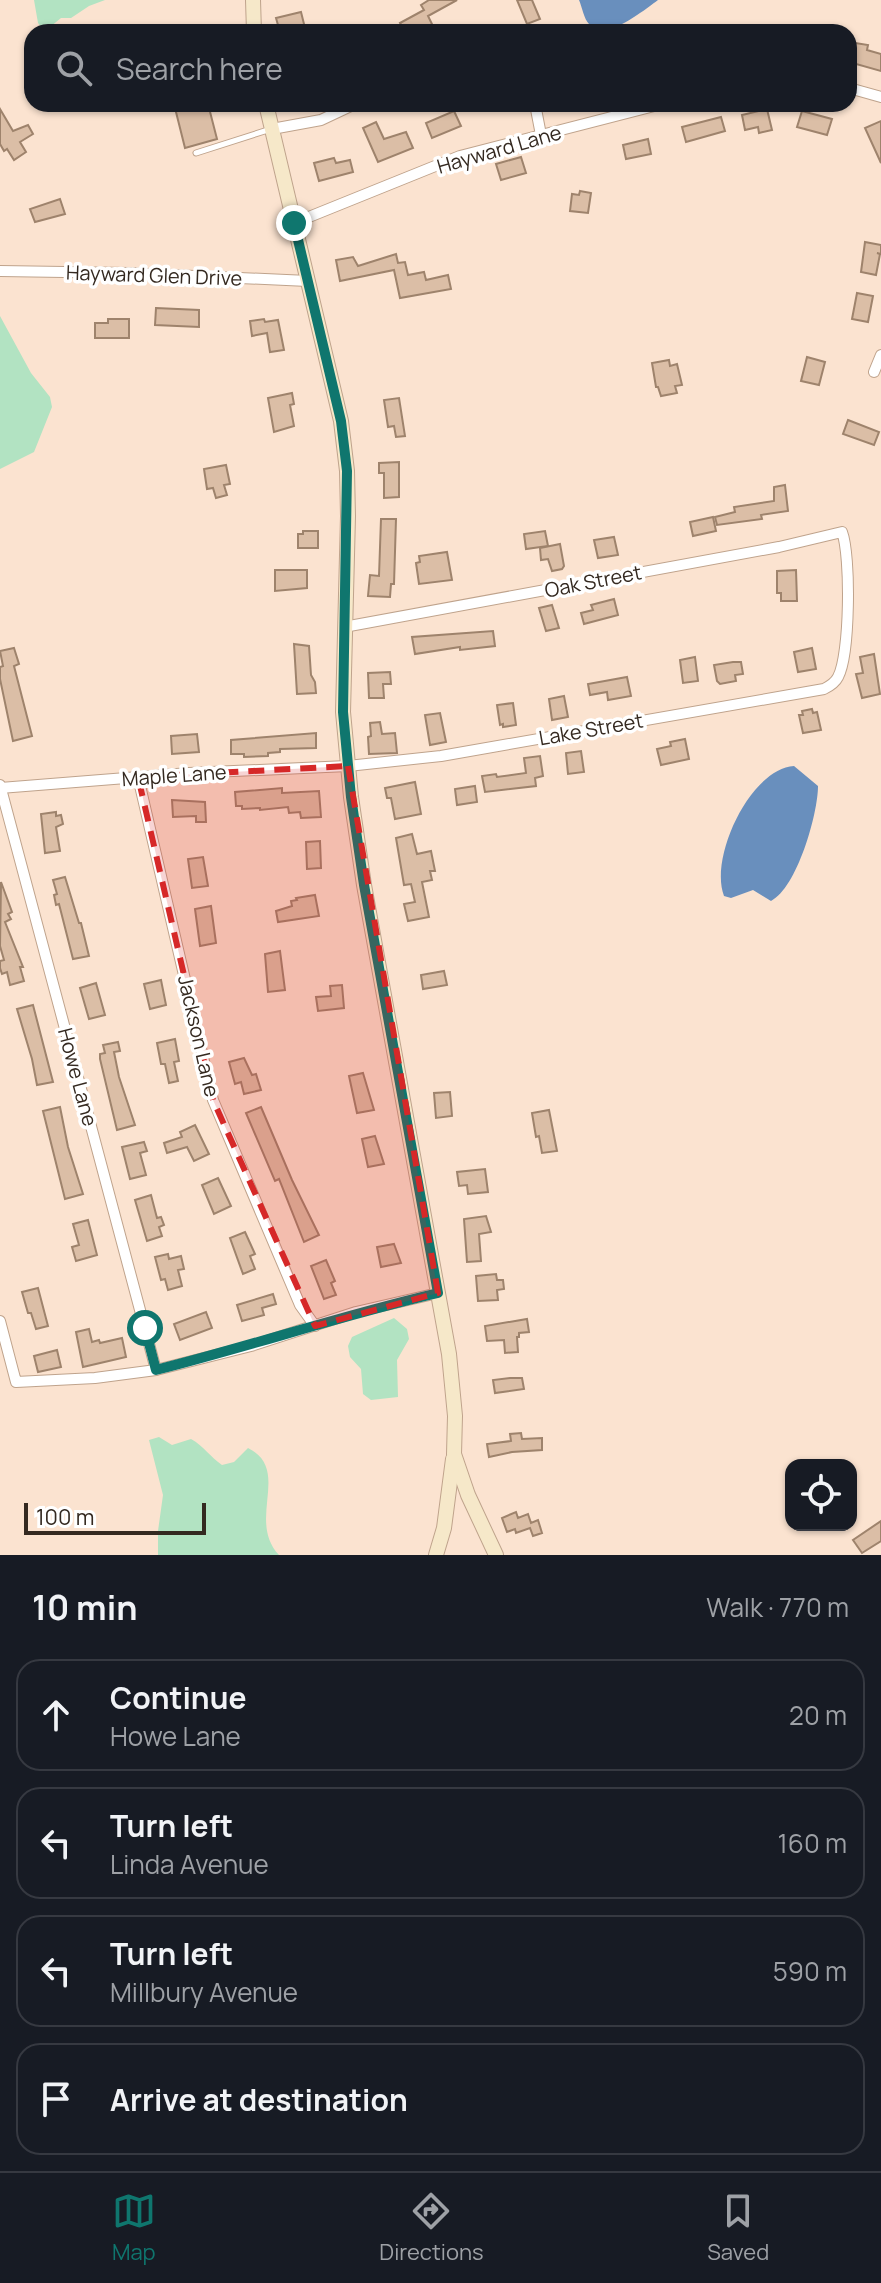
<!DOCTYPE html>
<html lang="en">
<head>
<meta charset="utf-8">
<style>
	:root { --surface:#171b24; --page:#20242c; --text:#f1f3f6; --muted:#9ea1a6; --line:#363941; --accent:#0f766e }
	body { margin:0; font-family:Manrope,sans-serif; background:var(--page); color:var(--text) }
	.controls { position:absolute; right:24px; bottom:24px; display:grid; overflow:hidden; border-radius:16px; box-shadow:0 2px 6px #0004 }
	.controls button { width:72px; height:72px; display:grid; place-items:center; padding:0; border:0; border-bottom:2px solid var(--line); background:var(--surface); color:var(--text); font:40px sans-serif }
	.scale { position:absolute; left:24px; bottom:20px; width:182px; box-sizing:border-box; padding-left:8px; border:4px solid #342920; border-top:0; font-size:22px; line-height:28px; white-space:nowrap; color:#342920; -webkit-text-stroke:6px #fff; paint-order:stroke }
	.stop { position:absolute; width:24px; height:24px; margin:-18px; border:6px solid #0f766e; border-radius:50%; background:#fff }
	.stop.end { background:#0f766e; border-color:#fff; box-shadow:0 2px 8px #0008 }
	.list { margin:0; padding:0; list-style:none }
	h2 { display:flex; justify-content:space-between; align-items:center; height:104px; margin:0; padding:0 32px; font-size:34px }
	h2 small { font-size:26px; font-weight:400; color:var(--muted) }
	.list li { display:grid; grid-template-columns:52px 1fr auto; gap:24px; align-items:center; box-sizing:border-box; height:112px; margin:0 16px 16px; padding:0 16px; border:2px solid var(--line); border-radius:24px }
	.list b { display:block; font-size:30px; white-space:nowrap }
	.list p { margin:0; font-size:26px; white-space:nowrap; color:var(--muted) }
	.list em { font-size:26px; font-style:normal; color:var(--muted) }
	.icon { flex:none; width:44px; height:44px; fill:none; stroke:currentColor; stroke-width:2; stroke-linecap:round; stroke-linejoin:round }
	.map { position:relative; flex:none; width:881px; height:1555px; overflow:hidden }
	.search { position:absolute; background:var(--surface); box-shadow:0 2px 6px #0004; left:24px; right:24px; top:24px; height:88px; display:flex; align-items:center; gap:20px; box-sizing:border-box; padding:0 28px; border-radius:24px; color:var(--muted); font-size:30px }
	.sheet { height:616px; background:var(--surface) }
	nav { display:flex; justify-content:space-around; align-items:center; box-sizing:border-box; height:112px; border-top:2px solid var(--line); background:var(--surface); font-size:22px; color:var(--muted) }
	nav a { display:grid; justify-items:center; gap:4px }
	nav .on { color:var(--accent) }
	.map>svg:first-child { display:block }
</style>
</head>
<body>
<div class="map">
<svg width="881" height="1555" viewBox="0 0 881 1555">
	<rect width="100%" height="100%" fill="#fbe3d0"/>
	<!-- green -->
	<g fill="#b2e3c2">
		<polygon points="34,0 105,0 89,6 71,18 61,18 50,27 43,29 38,23"/>
		<polygon points="0,316 31,373 50,397 52,407 34,452 0,469"/>
		<polygon points="394,1318 407,1329 409,1339 397,1360 398,1397 371,1400 363,1394 361,1369 350,1357 348,1346 352,1337"/>
		<path d="M 159,1437 L 172,1445 L 191,1439 C 204,1446 210,1457 222,1465 L 234,1462 L 248,1448 C 292,1470 246,1520 279,1555 L 158,1555 L 158,1531 L 163,1495 L 149,1440 Z"/>
	</g>
	<!-- water -->
	<g fill="#698fbd">
		<path d="M 579,0 L 658,0 C 644,10 605,43 589,24 C 584,19 582,7 579,0 Z"/>
		<path d="M 794,766 L 818,786 C 818,814 797,888 771,901 L 753,890 L 731,898 L 724,896 C 709,858 750,769 794,766 Z"/>
	</g>
	<!-- building -->
	<g fill="#dbbea6" stroke="#9e836c" stroke-width="2">
		<polygon points="429,0 457,0 428,16 432,24 418,32 405,32 400,23 424,10 421,5"/>
		<polygon points="517,0 532,0 540,19 527,24"/>
		<polygon points="301,12 306,32 280,32 276,18"/>
		<polygon points="849,42 868,45 867,50 881,54 881,71 849,62"/>
		<polygon points="174,104 208,104 217,139 185,148"/>
		<polygon points="0,109 13,131 28,125 33,134 20,142 26,152 14,160 7,149 4,151 0,144"/>
		<polygon points="767,109 772,130 759,133 758,127 745,130 742,115"/>
		<polygon points="454,111 461,126 432,138 426,123"/>
		<polygon points="802,111 832,119 827,135 797,127"/>
		<polygon points="721,117 725,131 686,142 682,127"/>
		<polygon points="881,121 881,163 865,128"/>
		<polygon points="376,122 384,139 406,132 413,148 378,162 363,128"/>
		<polygon points="648,139 651,154 626,159 623,145"/>
		<polygon points="521,157 526,173 501,180 496,164"/>
		<polygon points="334,158 336,163 350,160 353,172 319,181 314,163"/>
		<polygon points="580,191 591,193 588,213 570,211 572,194 579,195"/>
		<polygon points="60,199 65,214 35,222 30,209"/>
		<polygon points="865,242 881,245 881,254 877,253 880,254 876,275 861,272"/>
		<polygon points="396,254 398,263 405,262 408,275 424,272 426,280 448,275 451,289 400,298 394,270 340,281 336,260 353,257 358,266"/>
		<polygon points="857,293 873,296 868,322 852,319"/>
		<polygon points="156,308 199,310 199,327 155,325"/>
		<polygon points="108,319 129,319 129,338 95,338 95,323 108,323"/>
		<polygon points="264,319 265,322 278,320 284,350 270,352 267,333 252,336 250,321"/>
		<polygon points="807,357 825,362 819,385 801,381"/>
		<polygon points="669,360 670,366 677,364 682,385 675,386 677,393 661,396 658,387 656,387 652,363"/>
		<polygon points="292,393 294,404 290,405 294,426 274,432 268,398"/>
		<polygon points="399,398 405,436 396,437 394,426 388,427 384,400"/>
		<polygon points="848,420 879,432 874,445 843,434"/>
		<polygon points="399,462 399,497 384,498 384,473 379,473 379,463"/>
		<polygon points="226,465 230,484 224,485 227,495 216,498 213,488 207,489 204,469"/>
		<polygon points="785,485 788,511 761,515 762,519 717,525 715,517 735,512 734,507 774,501 774,487"/>
		<polygon points="713,517 716,531 693,536 690,522"/>
		<polygon points="381,519 396,519 394,584 391,584 390,597 368,596 370,575 379,576"/>
		<polygon points="303,531 318,531 318,548 298,548 298,534 303,534"/>
		<polygon points="545,531 548,546 526,549 524,534"/>
		<polygon points="614,537 618,555 598,558 594,540"/>
		<polygon points="560,544 564,566 562,569 552,571 548,559 541,560 540,548"/>
		<polygon points="447,552 452,580 419,584 416,563 420,562 419,556"/>
		<polygon points="275,570 307,570 307,588 275,591"/>
		<polygon points="796,570 797,601 781,601 781,593 777,593 777,571"/>
		<polygon points="614,599 618,615 584,624 581,613 593,610 591,605"/>
		<polygon points="552,605 559,628 546,631 539,608"/>
		<polygon points="493,631 495,646 460,650 460,647 415,654 412,637"/>
		<polygon points="294,644 309,646 311,675 315,682 316,693 297,694"/>
		<polygon points="14,648 19,664 14,666 32,736 13,741 0,679 0,667 3,666 0,651"/>
		<polygon points="812,648 816,669 798,672 794,652"/>
		<polygon points="874,654 880,694 862,698 856,674 863,673 860,657"/>
		<polygon points="695,657 698,681 683,683 680,660"/>
		<polygon points="733,662 741,662 743,674 735,675 736,681 720,684 717,681 714,665"/>
		<polygon points="390,672 391,684 383,684 384,698 369,698 368,673"/>
		<polygon points="627,677 631,696 608,700 607,692 590,695 588,684"/>
		<polygon points="564,696 568,717 552,720 549,699"/>
		<polygon points="513,703 516,725 503,727 503,724 500,725 497,705"/>
		<polygon points="812,709 813,713 817,712 821,730 803,733 799,715 803,715 802,711"/>
		<polygon points="440,713 446,742 430,745 425,715"/>
		<polygon points="380,722 382,734 395,733 397,753 369,754 368,737 371,736 370,723"/>
		<polygon points="316,733 316,748 280,749 280,752 268,753 268,756 244,757 244,754 231,754 231,740"/>
		<polygon points="197,734 199,752 172,754 171,736"/>
		<polygon points="685,739 689,759 661,765 657,749 671,746 670,742"/>
		<polygon points="581,751 584,772 568,774 566,753"/>
		<polygon points="540,756 543,776 535,778 536,786 485,792 482,776 496,774 497,777 526,773 524,758"/>
		<polygon points="415,782 421,814 395,819 391,798 387,798 385,788"/>
		<polygon points="475,786 477,802 457,805 455,789"/>
		<polygon points="282,788 282,793 319,791 321,817 301,818 300,812 289,813 288,807 260,810 260,808 242,809 242,806 236,806 235,792"/>
		<polygon points="172,800 205,802 206,822 196,822 196,816 173,817"/>
		<polygon points="56,812 56,816 61,815 63,824 56,827 60,851 45,853 41,814"/>
		<polygon points="412,834 417,854 431,851 435,871 430,871 432,880 422,882 429,917 408,921 404,904 415,902 411,884 404,885 396,838"/>
		<polygon points="320,841 321,868 307,869 306,842"/>
		<polygon points="203,857 208,886 192,888 188,859"/>
		<polygon points="65,877 79,923 81,923 89,956 73,959 59,904 56,905 54,895 57,894 53,880"/>
		<polygon points="1,882 12,912 8,914 11,919 5,922 23,967 20,967 24,981 10,985 7,972 2,974 0,968 0,961 4,960 0,946"/>
		<polygon points="315,895 319,916 278,922 276,911 292,906 291,901 297,900 296,898"/>
		<polygon points="211,906 216,943 200,946 195,909"/>
		<polygon points="280,951 285,990 268,992 265,954"/>
		<polygon points="444,971 447,985 423,989 421,975"/>
		<polygon points="161,980 166,1005 150,1009 144,984"/>
		<polygon points="96,983 105,1015 89,1019 80,988"/>
		<polygon points="342,985 344,1008 318,1011 316,997 331,996 330,986"/>
		<polygon points="33,1005 53,1082 37,1085 32,1059 17,1009"/>
		<polygon points="175,1039 179,1061 174,1062 178,1081 169,1083 165,1064 161,1064 157,1043"/>
		<polygon points="118,1042 120,1051 114,1052 119,1077 135,1125 117,1130 100,1059 100,1054 105,1053 103,1045"/>
		<polygon points="244,1058 252,1075 256,1074 261,1090 244,1094 241,1082 235,1084 229,1062"/>
		<polygon points="363,1073 374,1110 357,1113 349,1076"/>
		<polygon points="450,1092 452,1116 436,1118 434,1093"/>
		<polygon points="60,1107 68,1147 83,1194 65,1199 43,1111"/>
		<polygon points="261,1107 292,1180 319,1235 304,1242 279,1179 275,1181 246,1113"/>
		<polygon points="549,1110 557,1151 542,1153 539,1136 536,1137 532,1113"/>
		<polygon points="195,1125 209,1154 194,1161 187,1147 167,1153 164,1143 182,1137 180,1132"/>
		<polygon points="375,1136 384,1164 368,1167 362,1139"/>
		<polygon points="144,1142 147,1151 140,1153 146,1175 130,1179 122,1147"/>
		<polygon points="485,1169 488,1192 468,1194 467,1185 459,1186 457,1172"/>
		<polygon points="218,1178 231,1206 214,1214 202,1185"/>
		<polygon points="151,1195 157,1218 161,1217 164,1225 159,1227 162,1236 147,1241 135,1200"/>
		<polygon points="486,1216 491,1232 479,1234 481,1261 467,1262 464,1219"/>
		<polygon points="88,1220 97,1255 76,1261 72,1247 79,1245 73,1224"/>
		<polygon points="245,1232 255,1254 250,1256 255,1269 243,1274 230,1238"/>
		<polygon points="394,1244 401,1263 381,1267 377,1247"/>
		<polygon points="168,1254 169,1259 181,1256 184,1269 178,1270 182,1286 168,1290 165,1279 161,1280 155,1257"/>
		<polygon points="326,1260 335,1281 331,1283 336,1295 324,1299 311,1266"/>
		<polygon points="496,1274 497,1280 503,1280 504,1289 497,1290 498,1300 478,1301 476,1276"/>
		<polygon points="38,1288 48,1326 36,1329 31,1313 28,1313 22,1292"/>
		<polygon points="273,1294 276,1304 262,1308 264,1315 242,1321 237,1305"/>
		<polygon points="206,1312 212,1328 180,1340 174,1324"/>
		<polygon points="527,1319 529,1332 519,1333 519,1337 517,1337 518,1352 505,1353 504,1340 487,1341 485,1326"/>
		<polygon points="89,1329 92,1342 99,1340 100,1343 122,1338 126,1357 83,1367 76,1332"/>
		<polygon points="57,1350 61,1367 38,1372 34,1356"/>
		<polygon points="510,1378 522,1378 524,1389 495,1393 493,1380"/>
		<polygon points="521,1433 522,1439 542,1438 542,1450 512,1452 489,1457 487,1444 511,1441 510,1434"/>
		<polygon points="516,1512 518,1518 528,1514 531,1523 538,1520 542,1533 533,1536 530,1528 516,1533 515,1529 507,1532 502,1518"/>
		<polygon points="881,1521 881,1541 862,1553 853,1540"/>
	</g>
	<g fill="none" stroke-linecap="round" stroke-linejoin="round">
		<!-- lane casing -->
		<g stroke="#bfa38c" stroke-width="7">
			<polyline id="lane" points="196,153 271,129"/>
		</g>
		<!-- street casing -->
		<g stroke="#bfa38c" stroke-width="12">
			<g id="street">
				<polyline points="849,88 881,97"/>
				<polyline points="535,104 541,135"/>
				<polyline points="272,129 321,120 355,104"/>
				<polyline points="294,223 460,156 662,104"/>
				<polyline points="0,271 129,273 308,281"/>
				<polyline points="874,372 881,355"/>
				<polyline points="138,777 213,1100 300,1305 315,1326"/>
				<polyline points="0,785 156,1370"/>
				<path d="M 0,788 L 189,773 L 348,766 L 441,756 L 824,689 C 830,686 835,683 838,677 C 850,655 851,556 842,532 L 779,547 L 344,627"/>
				<polyline points="0,1321 16,1382 95,1378 156,1370 251,1346 356,1312 438,1293"/>
			</g>
		</g>
		<!-- secondary casing -->
		<g stroke="#bfa38c" stroke-width="16">
			<g id="secondary">
				<polyline points="253,0 254,32"/>
				<polyline points="266,104 341,421 347,471 348,516 343,712 351,797 364,885 449,1354 455,1416 454,1454 468,1495 496,1555"/>
				<polyline points="436,1555 444,1528 453,1459"/>
			</g>
		</g>
		<!-- lane -->
		<use href="#lane" stroke="#fff" stroke-width="5"/>
		<!-- street -->
		<use href="#street" stroke="#fff" stroke-width="10"/>
		<!-- secondary -->
		<use href="#secondary" stroke="#f6e8c9" stroke-width="14"/>
	</g>
	<g fill="none" stroke-linecap="round" stroke-linejoin="round">
		<!-- route -->
		<path stroke="#0f766e" stroke-width="10" d="M 145,1328 L 156,1370 C 251,1346 343,1315 438,1293 L 364,885 L 351,797 L 343,712 L 347,471 L 341,421 L 294,223"/>
	</g>
	<!-- marked area -->
	<path fill="#d62828" fill-opacity="0.2" stroke="#d62828" stroke-width="6" stroke-dasharray="16 10" stroke-linejoin="round" d="M 348,766 L 438,1293 L 315,1326 L 213,1100 L 138,777 Z"/>
	<g text-anchor="middle" dominant-baseline="central" stroke-width="7" stroke-linejoin="round" paint-order="stroke">
		<!-- street labels -->
		<g font-size="20" fill="#342920" stroke="#fff">
			<text transform="translate(499 149) rotate(-16)">Hayward Lane</text>
			<text transform="translate(154 275) rotate(2)">Hayward Glen Drive</text>
			<text transform="translate(593 581) rotate(-11)">Oak Street</text>
			<text transform="translate(591 729) rotate(-10)">Lake Street</text>
			<text transform="translate(174 775) rotate(-4)">Maple Lane</text>
			<text transform="translate(199 1036) rotate(77)">Jackson Lane</text>
			<text transform="translate(78 1077) rotate(75)">Howe Lane</text>
		</g>
	</g>
</svg>
<div class="controls">
<button><svg class="icon" aria-label="locate" viewBox="0 0 24 24"><circle cx="12" cy="12" r="6"/><path d="M12 2v4M12 18v4M2 12h4M18 12h4"/></svg></button>
</div>
<div class="scale">100 m</div>
<div class="stop" style="left:145px;top:1328px"></div>
<div class="stop end" style="left:294px;top:223px"></div>
<div class="search"><svg class="icon" aria-label="search" viewBox="0 0 24 24"><circle cx="10" cy="10" r="6"/><path d="M15 15l6 6"/></svg>Search here</div>
</div>
<section class="sheet">
<h2>10 min<small>Walk · 770 m</small></h2>
<ul class="list">
<li><svg class="icon" aria-label="ahead" viewBox="0 0 24 24"><path d="M12 20V5M6 11l6-6 6 6"/></svg><div><b>Continue</b><p>Howe Lane</p></div><em>20 m</em></li>
<li><svg class="icon" aria-label="left" viewBox="0 0 24 24"><path d="M17 20v-9H6M10 6l-5 5 5 5"/></svg><div><b>Turn left</b><p>Linda Avenue</p></div><em>160 m</em></li>
<li><svg class="icon" aria-label="left" viewBox="0 0 24 24"><path d="M17 20v-9H6M10 6l-5 5 5 5"/></svg><div><b>Turn left</b><p>Millbury Avenue</p></div><em>590 m</em></li>
<li><svg class="icon" aria-label="arrive" viewBox="0 0 24 24"><path d="M6 21V4h12l-3 4 3 4H6"/></svg><div><b>Arrive at destination</b></div></li>
</ul>
</section>
<nav>
<a class="on"><svg class="icon" aria-label="map" viewBox="0 0 24 24"><path d="M3 6l6-2 6 2 6-2v14l-6 2-6-2-6 2zM9 4v14M15 6v14"/></svg>Map</a>
<a><svg class="icon" aria-label="directions" viewBox="0 0 24 24"><path d="M12 3l9 9-9 9-9-9zM9 14v-3h6M13 9l2 2-2 2"/></svg>Directions</a>
<a><svg class="icon" aria-label="saved" viewBox="0 0 24 24"><path d="M7 4h10v16l-5-4-5 4z"/></svg>Saved</a>
</nav>
</body>
</html>
